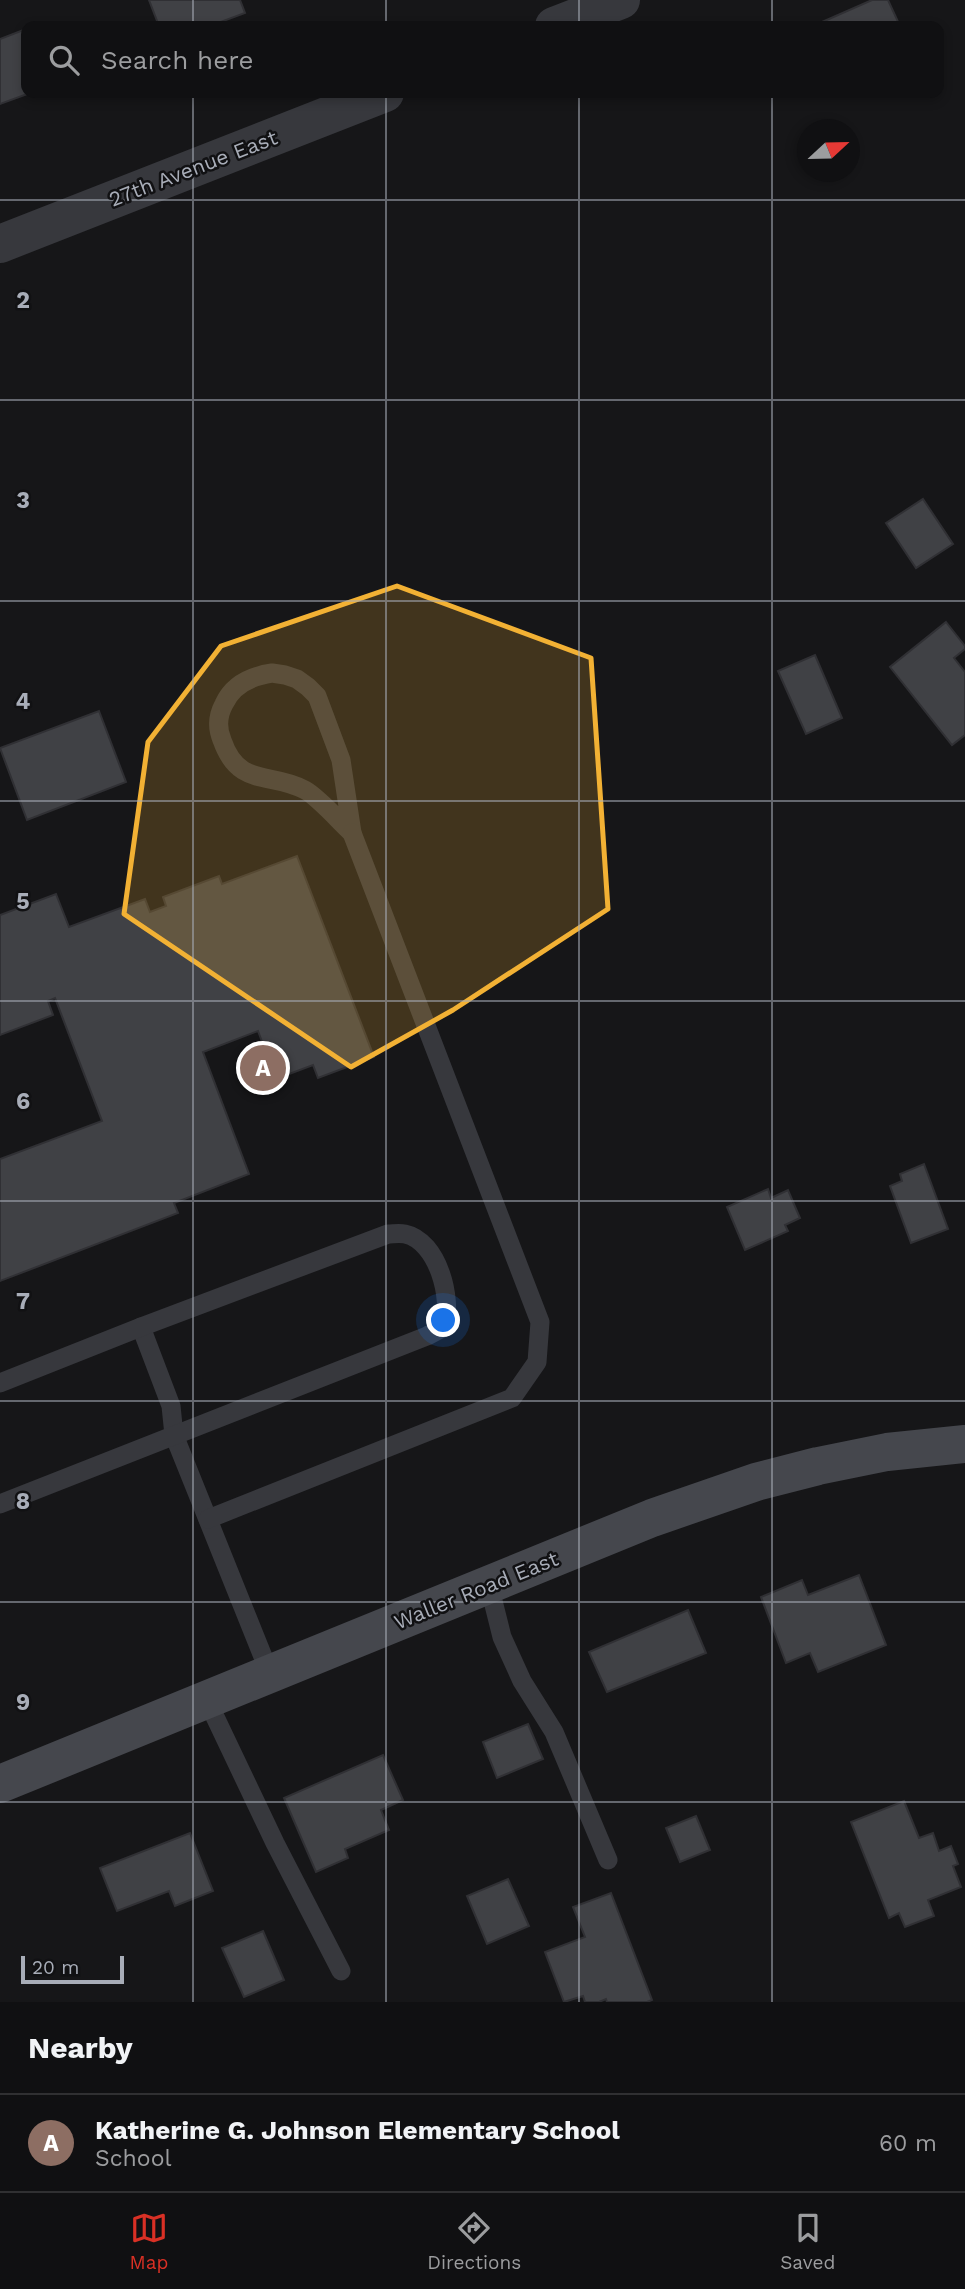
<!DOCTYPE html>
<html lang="en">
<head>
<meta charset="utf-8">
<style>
	:root { --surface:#101012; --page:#19191b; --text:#f1f3f6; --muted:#9c9d9f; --line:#303032; --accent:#d93025 }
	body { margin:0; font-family:"Work Sans",sans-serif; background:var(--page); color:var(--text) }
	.compass { position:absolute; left:797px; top:119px; width:63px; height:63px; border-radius:50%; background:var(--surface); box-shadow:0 4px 10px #0003; rotate:68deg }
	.scale { position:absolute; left:21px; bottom:18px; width:103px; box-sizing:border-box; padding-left:7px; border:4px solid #a8adb8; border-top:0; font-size:19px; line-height:24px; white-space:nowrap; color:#a8adb8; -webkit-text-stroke:5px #111113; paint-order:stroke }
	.you { position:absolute; left:444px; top:1321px; width:24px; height:24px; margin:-18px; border:5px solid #fff; border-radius:50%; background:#1a73e8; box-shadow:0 0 0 10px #1a73e833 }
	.badge { display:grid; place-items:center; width:46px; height:46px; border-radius:50%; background:var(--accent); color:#fff; font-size:23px; font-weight:700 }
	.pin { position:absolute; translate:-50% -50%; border:4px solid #fff; box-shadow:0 2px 7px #0006 }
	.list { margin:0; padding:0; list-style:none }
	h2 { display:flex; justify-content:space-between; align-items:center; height:91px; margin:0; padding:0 28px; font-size:30px }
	h2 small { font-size:23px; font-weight:400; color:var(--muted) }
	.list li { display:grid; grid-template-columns:46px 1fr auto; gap:21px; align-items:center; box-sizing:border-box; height:98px; padding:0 28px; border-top:2px solid var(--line) }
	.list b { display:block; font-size:26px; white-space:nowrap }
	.list p { margin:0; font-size:23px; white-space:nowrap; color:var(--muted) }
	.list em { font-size:23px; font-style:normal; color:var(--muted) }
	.icon { flex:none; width:38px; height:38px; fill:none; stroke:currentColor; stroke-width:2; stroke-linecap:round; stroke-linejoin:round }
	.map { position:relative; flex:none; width:965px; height:2002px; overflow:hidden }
	.search { position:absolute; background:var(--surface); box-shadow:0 4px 10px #0003; left:21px; right:21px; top:21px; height:77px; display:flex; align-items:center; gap:18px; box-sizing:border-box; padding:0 24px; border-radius:14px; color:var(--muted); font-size:26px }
	.sheet { height:189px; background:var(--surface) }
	nav { display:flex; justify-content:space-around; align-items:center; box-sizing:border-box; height:98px; border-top:2px solid var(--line); background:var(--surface); font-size:19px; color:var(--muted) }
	nav a { display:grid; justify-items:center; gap:4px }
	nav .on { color:var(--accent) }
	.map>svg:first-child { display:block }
</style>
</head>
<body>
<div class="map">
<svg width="965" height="2002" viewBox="0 0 965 2002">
	<rect width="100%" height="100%" fill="#161618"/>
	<!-- building -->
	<g fill="#404145" stroke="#303034" stroke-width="2">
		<polygon points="149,0 240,0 245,13 210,26 159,26"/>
		<polygon points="872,0 888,0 900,26 813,26"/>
		<polygon points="26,29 26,93 30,93 0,104 0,39"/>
		<polygon points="923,499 953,544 916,568 886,523"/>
		<polygon points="946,622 965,646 965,649 954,658 965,672 965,735 952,745 890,667"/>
		<polygon points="815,655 842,718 806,734 778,671"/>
		<polygon points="99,711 126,782 27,820 0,748"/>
		<polygon points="297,856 374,1057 318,1078 313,1065 276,1079 258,1031 203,1052 249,1174 174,1203 178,1213 0,1281 0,1159 102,1121 55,998 48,1001 53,1015 0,1035 0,915 56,894 69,927 145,899 150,912 166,906 163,897 219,876 222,884"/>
		<polygon points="924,1164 948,1229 911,1243 890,1186 902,1181 900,1174"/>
		<polygon points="768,1189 771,1198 788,1190 800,1218 785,1225 788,1231 745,1250 727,1207"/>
		<polygon points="859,1575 886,1645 818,1672 810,1653 786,1663 761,1597 802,1580 808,1595"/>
		<polygon points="688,1610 706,1653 607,1692 589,1652"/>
		<polygon points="528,1724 543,1759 497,1778 483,1742"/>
		<polygon points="383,1755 403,1800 381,1810 389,1830 345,1849 348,1858 316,1872 284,1798"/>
		<polygon points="904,1801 919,1838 933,1833 939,1851 951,1846 958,1864 953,1866 961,1887 928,1900 934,1916 905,1927 899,1913 889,1918 851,1822"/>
		<polygon points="696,1816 710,1850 680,1862 666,1828"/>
		<polygon points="190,1833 213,1891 175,1906 169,1891 117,1911 100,1868"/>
		<polygon points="508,1879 529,1926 487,1944 467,1896"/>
		<polygon points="611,1893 652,2000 647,2002 607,2002 606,1999 599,2002 585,2002 583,1996 564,2002 545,1952 585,1937 573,1907"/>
		<polygon points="263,1931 284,1980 244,1997 222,1948"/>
	</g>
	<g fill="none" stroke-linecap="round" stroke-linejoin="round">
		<!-- lane -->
		<g stroke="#37383d" stroke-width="19">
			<path d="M 272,673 L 285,675 L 297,679 L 308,687 L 317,696 L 341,760 L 352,833 C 340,822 318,797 305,790 C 271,771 239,789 222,740 C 217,728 218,715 224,704 C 233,684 252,676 272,673 Z"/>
			<polyline points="141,1327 171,1406 174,1435 270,1674"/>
			<path d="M 0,1383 L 141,1327 L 388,1234 C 393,1234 399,1233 405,1234 C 438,1241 453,1299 444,1327 L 427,1336 L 0,1504"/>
			<polyline points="208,1519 512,1398 537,1362 540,1322 352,833"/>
			<polyline points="489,1585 502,1637 522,1681 554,1732 608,1860"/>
			<polyline points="207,1700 275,1843 341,1971"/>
		</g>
		<!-- street -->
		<g stroke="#37383d" stroke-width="38">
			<polyline points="554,26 621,0"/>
			<polyline points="0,244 385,93"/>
		</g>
		<!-- secondary -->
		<polyline stroke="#45474d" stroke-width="38" points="0,1784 652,1518 756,1482 818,1466 887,1452 965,1444"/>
	</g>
	<!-- marked area -->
	<path fill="#f2b134" fill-opacity="0.2" stroke="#f2b134" stroke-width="5" stroke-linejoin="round" d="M 397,586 L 591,658 L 608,909 L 453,1010 L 351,1067 L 124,914 L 148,742 L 221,646 Z"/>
	<!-- grid -->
	<path fill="none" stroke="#a8adb8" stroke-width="2" stroke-opacity="0.55" d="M 193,0 L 193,26M 386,0 L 386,26M 579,0 L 579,26M 772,0 L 772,26M 193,93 L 193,2002M 386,93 L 386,2002M 579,93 L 579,2002M 772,93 L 772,2002M 0,200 L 965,200M 0,400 L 965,400M 0,601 L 965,601M 0,801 L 965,801M 0,1001 L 965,1001M 0,1201 L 965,1201M 0,1401 L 965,1401M 0,1602 L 965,1602M 0,1802 L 965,1802"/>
	<g text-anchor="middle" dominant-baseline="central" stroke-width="5" stroke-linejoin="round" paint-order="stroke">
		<!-- street labels -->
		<g font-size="21" fill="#a8adb8" stroke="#111113">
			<text transform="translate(193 168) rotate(-21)">27th Avenue East</text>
			<text transform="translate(476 1590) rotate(-22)">Waller Road East</text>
		</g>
	</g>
	<g font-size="23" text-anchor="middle" font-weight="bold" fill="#a8adb8" stroke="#111113" stroke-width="5" stroke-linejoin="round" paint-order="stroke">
		<text x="23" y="308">2</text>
		<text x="23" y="508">3</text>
		<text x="23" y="709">4</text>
		<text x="23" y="909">5</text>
		<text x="23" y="1109">6</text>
		<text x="23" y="1309">7</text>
		<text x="23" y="1509">8</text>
		<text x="23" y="1710">9</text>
	</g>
</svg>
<svg class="compass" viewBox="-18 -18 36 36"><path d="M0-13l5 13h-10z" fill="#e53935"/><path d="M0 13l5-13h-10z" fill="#9c9d9f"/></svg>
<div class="scale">20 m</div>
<div class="you"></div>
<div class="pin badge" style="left:263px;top:1068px;background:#8d6e63">A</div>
<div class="search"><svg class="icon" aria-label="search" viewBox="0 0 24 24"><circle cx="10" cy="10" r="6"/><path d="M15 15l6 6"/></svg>Search here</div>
</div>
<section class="sheet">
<h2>Nearby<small></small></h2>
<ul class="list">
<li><span class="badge" style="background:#8d6e63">A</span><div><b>Katherine G. Johnson Elementary School</b><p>School</p></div><em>60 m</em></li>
</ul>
</section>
<nav>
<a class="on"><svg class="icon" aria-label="map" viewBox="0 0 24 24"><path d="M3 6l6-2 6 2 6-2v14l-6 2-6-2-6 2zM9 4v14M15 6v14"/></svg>Map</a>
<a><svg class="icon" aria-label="directions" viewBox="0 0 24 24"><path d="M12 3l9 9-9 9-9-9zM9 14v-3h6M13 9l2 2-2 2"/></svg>Directions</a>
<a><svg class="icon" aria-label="saved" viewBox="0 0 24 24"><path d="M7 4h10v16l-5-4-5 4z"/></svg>Saved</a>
</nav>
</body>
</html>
